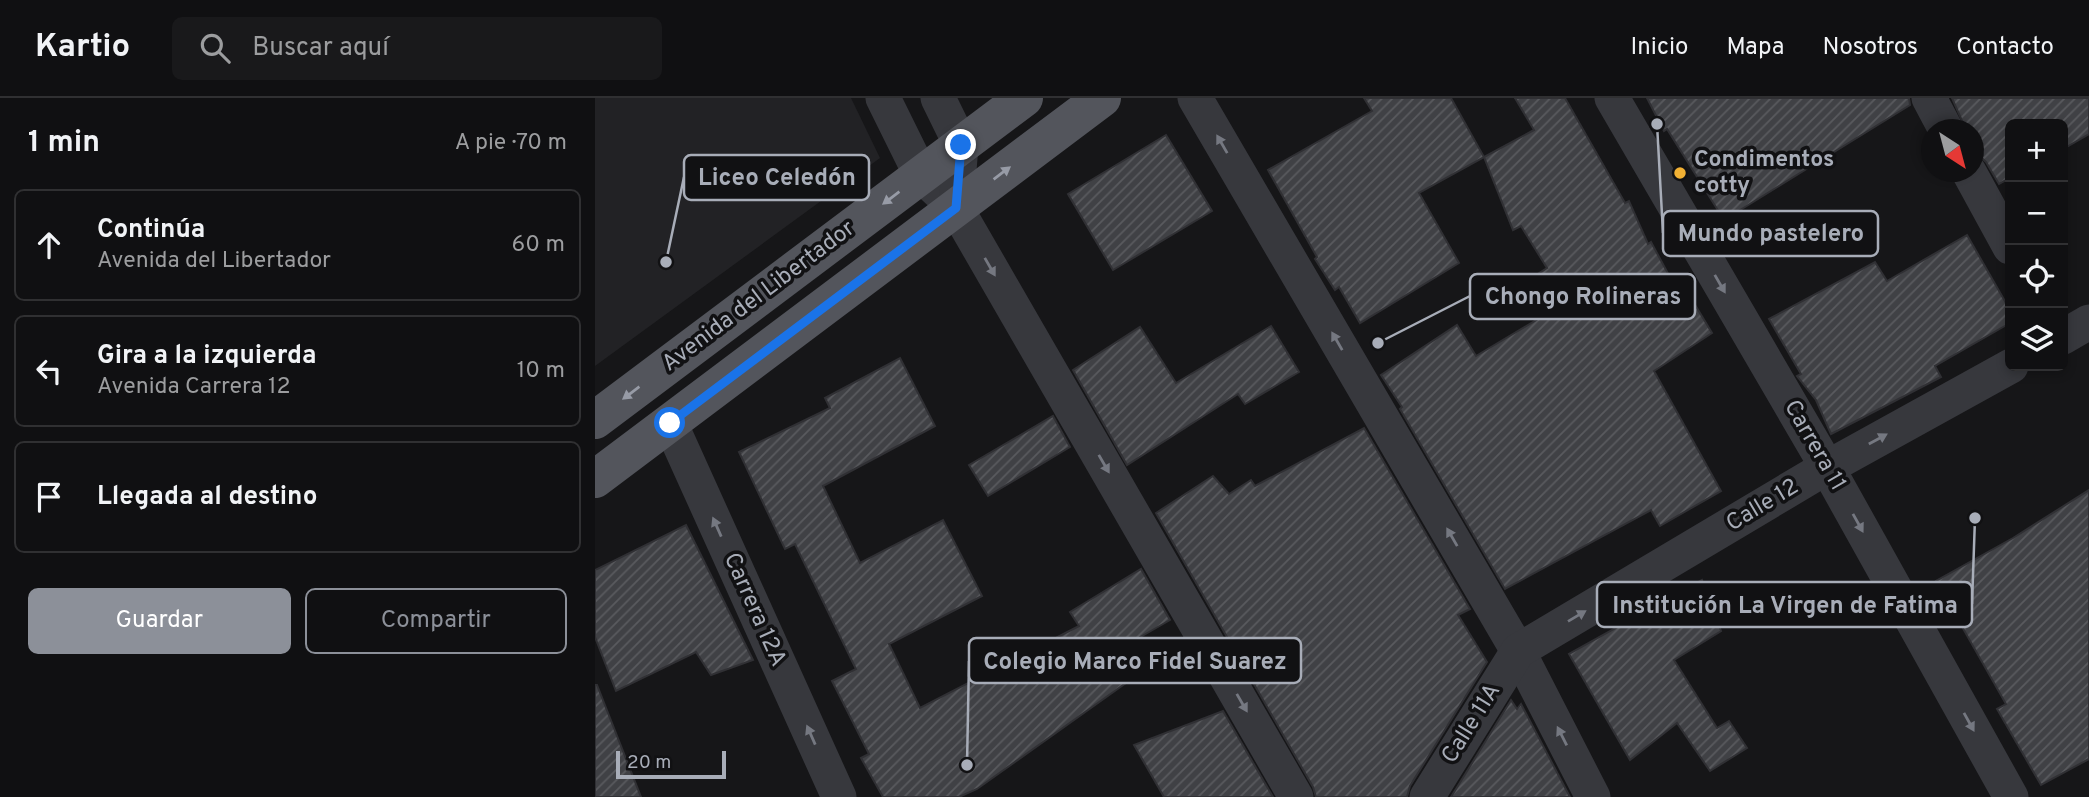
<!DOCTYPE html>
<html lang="es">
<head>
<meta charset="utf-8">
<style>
	:root { --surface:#101012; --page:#19191b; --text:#f1f3f6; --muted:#9c9d9f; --line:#303032; --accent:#8c9099 }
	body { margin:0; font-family:Overpass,sans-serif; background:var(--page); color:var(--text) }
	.controls { position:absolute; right:21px; top:21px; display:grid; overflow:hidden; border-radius:10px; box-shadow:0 4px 10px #0003 }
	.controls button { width:63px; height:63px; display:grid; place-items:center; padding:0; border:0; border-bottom:2px solid var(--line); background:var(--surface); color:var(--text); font:35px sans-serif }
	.compass { position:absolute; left:1326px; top:21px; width:63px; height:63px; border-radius:50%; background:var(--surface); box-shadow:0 4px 10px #0003; rotate:144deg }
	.scale { position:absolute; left:21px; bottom:18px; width:110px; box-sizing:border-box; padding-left:7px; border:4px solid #a8adb8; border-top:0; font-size:19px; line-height:24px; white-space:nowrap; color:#a8adb8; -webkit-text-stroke:5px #111113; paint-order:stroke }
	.stop { position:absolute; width:21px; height:21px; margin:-16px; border:5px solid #1a73e8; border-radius:50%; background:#fff }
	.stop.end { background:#1a73e8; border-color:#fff; box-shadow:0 2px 7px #0008 }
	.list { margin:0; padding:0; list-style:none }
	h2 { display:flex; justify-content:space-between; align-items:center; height:91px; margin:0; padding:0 28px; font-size:30px }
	h2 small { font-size:23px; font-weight:400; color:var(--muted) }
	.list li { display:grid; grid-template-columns:46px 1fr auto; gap:21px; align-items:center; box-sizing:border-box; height:112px; margin:0 14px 14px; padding:0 14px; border:2px solid var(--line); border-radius:10px }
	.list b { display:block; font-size:26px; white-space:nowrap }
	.list p { margin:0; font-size:23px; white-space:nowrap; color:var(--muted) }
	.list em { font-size:23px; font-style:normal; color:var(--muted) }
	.actions { display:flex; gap:14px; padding:21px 28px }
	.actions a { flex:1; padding:16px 0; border:2px solid var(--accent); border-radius:10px; text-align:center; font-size:24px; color:var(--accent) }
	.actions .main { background:var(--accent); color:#fff }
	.icon { flex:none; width:38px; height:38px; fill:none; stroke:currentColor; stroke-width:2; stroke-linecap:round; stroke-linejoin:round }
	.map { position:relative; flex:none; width:1494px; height:699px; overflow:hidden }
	header { display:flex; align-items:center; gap:42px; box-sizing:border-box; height:98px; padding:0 35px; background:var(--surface); border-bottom:2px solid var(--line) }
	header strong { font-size:33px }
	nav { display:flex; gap:38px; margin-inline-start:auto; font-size:24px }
	.search { width:490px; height:63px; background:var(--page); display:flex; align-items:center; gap:18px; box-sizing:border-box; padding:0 24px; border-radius:10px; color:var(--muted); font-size:26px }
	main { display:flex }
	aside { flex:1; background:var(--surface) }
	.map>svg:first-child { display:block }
</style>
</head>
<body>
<header>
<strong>Kartio</strong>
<div class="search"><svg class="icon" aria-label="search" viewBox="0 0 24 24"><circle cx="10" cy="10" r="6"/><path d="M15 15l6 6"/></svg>Buscar aquí</div>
<nav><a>Inicio</a><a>Mapa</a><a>Nosotros</a><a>Contacto</a></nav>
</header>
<main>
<aside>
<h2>1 min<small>A pie · 70 m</small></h2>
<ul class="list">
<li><svg class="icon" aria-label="ahead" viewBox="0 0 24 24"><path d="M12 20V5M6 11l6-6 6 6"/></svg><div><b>Continúa</b><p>Avenida del Libertador</p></div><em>60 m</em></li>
<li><svg class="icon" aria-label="left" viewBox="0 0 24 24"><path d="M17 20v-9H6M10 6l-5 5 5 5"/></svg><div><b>Gira a la izquierda</b><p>Avenida Carrera 12</p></div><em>10 m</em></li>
<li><svg class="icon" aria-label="arrive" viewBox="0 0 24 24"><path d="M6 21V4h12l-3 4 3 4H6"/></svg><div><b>Llegada al destino</b></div></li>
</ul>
<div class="actions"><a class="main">Guardar</a><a>Compartir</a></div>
</aside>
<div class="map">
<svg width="1494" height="699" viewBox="0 0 1494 699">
	<defs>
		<pattern id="building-hatch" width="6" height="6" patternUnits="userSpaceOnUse" patternTransform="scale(1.75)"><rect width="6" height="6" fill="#404145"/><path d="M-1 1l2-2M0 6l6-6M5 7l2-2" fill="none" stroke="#595a5e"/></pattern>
	</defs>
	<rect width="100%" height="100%" fill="#161618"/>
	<!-- built -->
	<polygon fill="#222225" points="0,0 256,0 285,60 0,268"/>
	<!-- building -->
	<g fill="url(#building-hatch)" stroke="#303034" stroke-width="2">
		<polygon points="769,0 856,0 889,59 824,95 864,165 765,225 744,189 740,192 720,161 722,159 673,72 777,13"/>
		<polygon points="920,0 970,0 1030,105 1034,103 1053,146 1056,144 1091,209 1099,205 1117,235 1059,273 1126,393 1065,428 1056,412 910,491 805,311 807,309 786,277 862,227 881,258 948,218 930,184 952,170 926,128 918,132 889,59 939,32"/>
		<polygon points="1052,0 1314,0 1315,7 1129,122 1072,31 1069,33"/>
		<polygon points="1357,0 1494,0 1494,36 1468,51 1468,26 1415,26 1415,80 1404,86 1391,64 1378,52 1378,32 1371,32"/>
		<polygon points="571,37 617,113 518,172 473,96"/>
		<polygon points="1372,137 1415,212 1415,225 1340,268 1346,279 1236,336 1221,302 1202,278 1206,276 1174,221 1280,164 1292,183"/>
		<polygon points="676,228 704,274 650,306 643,296 532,367 478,272 545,229 581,285"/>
		<polygon points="305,260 340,328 228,388 265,465 348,422 387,498 294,546 325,610 484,528 475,514 546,471 575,522 528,549 545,575 382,691 364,699 288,699 266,660 274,656 237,583 261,571 200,446 190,451 144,354 235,310 230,300"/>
		<polygon points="458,318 475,349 393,398 374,367"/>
		<polygon points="769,330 875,511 863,517 892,564 815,688 812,699 721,699 718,689 561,415 618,378 634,396 656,382 660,388"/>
		<polygon points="1494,392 1494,661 1446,687 1402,611 1411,606 1341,483 1418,440"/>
		<polygon points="91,427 158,562 116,577 101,554 21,593 0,539 0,472"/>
		<polygon points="1107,482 1126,533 1079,562 1122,630 1134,623 1152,650 1115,673 1082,625 1035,662 974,556"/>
		<polygon points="0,587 2,587 46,699 0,699"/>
		<polygon points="916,602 922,611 926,606 975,699 856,699"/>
		<polygon points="628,613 678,699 569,699 539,647"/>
	</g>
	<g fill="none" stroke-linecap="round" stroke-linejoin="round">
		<!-- minor -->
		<g stroke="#37383d" stroke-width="35">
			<polyline points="288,0 326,77 361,110 701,699"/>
			<polyline points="343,0 366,47 361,110"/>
			<polyline points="600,0 923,553 998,699"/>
			<polyline points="1017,0 1232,369 1416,699"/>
			<polyline points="1334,0 1351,32"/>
			<polyline points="1374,74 1415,149"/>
			<polyline points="1468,239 1494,224"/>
			<polyline points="75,325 244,699"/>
			<polyline points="832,699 923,553 1217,378 1416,268"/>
		</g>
		<!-- major -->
		<g stroke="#53555c" stroke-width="38">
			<polyline points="0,322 429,0"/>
			<polyline points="0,381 507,0"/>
		</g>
	</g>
	<!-- one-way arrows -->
	<defs><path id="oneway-solid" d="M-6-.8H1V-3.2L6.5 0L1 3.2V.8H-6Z" transform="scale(1.75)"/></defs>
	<g fill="#757881">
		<use href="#oneway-solid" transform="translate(627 46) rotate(-120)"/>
		<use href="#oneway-solid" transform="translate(395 169) rotate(60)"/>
		<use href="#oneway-solid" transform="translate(1125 186) rotate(60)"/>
		<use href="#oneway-solid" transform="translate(742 243) rotate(-120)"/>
		<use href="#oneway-solid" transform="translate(1283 341) rotate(-29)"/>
		<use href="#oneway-solid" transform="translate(509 366) rotate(60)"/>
		<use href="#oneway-solid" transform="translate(1263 425) rotate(61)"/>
		<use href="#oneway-solid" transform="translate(122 429) rotate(-114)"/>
		<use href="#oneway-solid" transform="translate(857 439) rotate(-120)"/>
		<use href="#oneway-solid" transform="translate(982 518) rotate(-31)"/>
		<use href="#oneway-solid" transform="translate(647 605) rotate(60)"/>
		<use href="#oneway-solid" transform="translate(1374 624) rotate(61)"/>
		<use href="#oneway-solid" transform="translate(216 637) rotate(-114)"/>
		<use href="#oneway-solid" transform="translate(967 638) rotate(-117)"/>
	</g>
	<g fill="#979ba6">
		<use href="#oneway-solid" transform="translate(407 75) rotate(-37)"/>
		<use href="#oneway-solid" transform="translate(296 100) rotate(143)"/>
		<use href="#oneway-solid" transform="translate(36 295) rotate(143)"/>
	</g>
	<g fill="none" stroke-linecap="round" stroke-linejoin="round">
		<!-- route -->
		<polyline stroke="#1a73e8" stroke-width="9" points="75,325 361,110 366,47"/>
	</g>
	<!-- markers -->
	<circle fill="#f2b134" stroke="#111113" stroke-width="2.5" cx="1085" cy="75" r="7"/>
	<g text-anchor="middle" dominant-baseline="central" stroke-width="7" stroke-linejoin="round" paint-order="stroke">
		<!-- poi labels -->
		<g font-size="23" font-weight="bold" fill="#a8adb8" stroke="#111113" text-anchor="start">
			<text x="1099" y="62">Condimentos<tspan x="1099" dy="26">cotty</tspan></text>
		</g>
		<!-- street labels -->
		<g font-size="23" fill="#a8adb8" stroke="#111113">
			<text transform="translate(164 199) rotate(-37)">Avenida del Libertador</text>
			<text transform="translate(1219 348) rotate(60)">Carrera 11</text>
			<text transform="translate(1168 408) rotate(-31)">Calle 12</text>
			<text transform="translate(159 512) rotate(66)">Carrera 12A</text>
			<text transform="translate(877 626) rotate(-58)">Calle 11A</text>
		</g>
	</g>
	<!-- callouts -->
	<path fill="none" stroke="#a8adb8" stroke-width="2.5" d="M71 164L89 79M1062 26L1068 135M783 245L875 198M1380 420L1377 506M372 667L374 563"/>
	<g fill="#a8adb8" stroke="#111113" stroke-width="2.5">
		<circle cx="71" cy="164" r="7"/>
		<circle cx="1062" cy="26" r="7"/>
		<circle cx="783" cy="245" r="7"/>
		<circle cx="1380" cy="420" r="7"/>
		<circle cx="372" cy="667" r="7"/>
	</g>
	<g fill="#111113" stroke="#a8adb8" stroke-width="2.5">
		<rect x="89" y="57" width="185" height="45" rx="7"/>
		<rect x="1068" y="113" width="215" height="45" rx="7"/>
		<rect x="875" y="176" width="225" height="45" rx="7"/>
		<rect x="1002" y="484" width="375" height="45" rx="7"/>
		<rect x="374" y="540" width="332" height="45" rx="7"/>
	</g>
	<g font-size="24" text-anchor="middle" font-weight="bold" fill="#a8adb8">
		<text x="182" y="87">Liceo Celedón</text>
		<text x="1176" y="143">Mundo pastelero</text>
		<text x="988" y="206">Chongo Rolineras</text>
		<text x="1190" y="515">Institución La Virgen de Fatima</text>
		<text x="540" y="571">Colegio Marco Fidel Suarez</text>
	</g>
</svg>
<div class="controls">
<button>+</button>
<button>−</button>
<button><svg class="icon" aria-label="locate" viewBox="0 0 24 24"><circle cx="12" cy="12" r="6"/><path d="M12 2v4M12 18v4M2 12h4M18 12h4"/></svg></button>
<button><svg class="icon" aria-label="layers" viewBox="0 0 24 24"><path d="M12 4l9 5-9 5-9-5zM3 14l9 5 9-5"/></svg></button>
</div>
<svg class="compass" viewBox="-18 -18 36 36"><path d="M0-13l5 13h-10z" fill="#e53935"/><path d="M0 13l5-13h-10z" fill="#9c9d9f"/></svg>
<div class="scale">20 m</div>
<div class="stop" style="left:75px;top:325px"></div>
<div class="stop end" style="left:366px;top:47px"></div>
</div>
</main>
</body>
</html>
